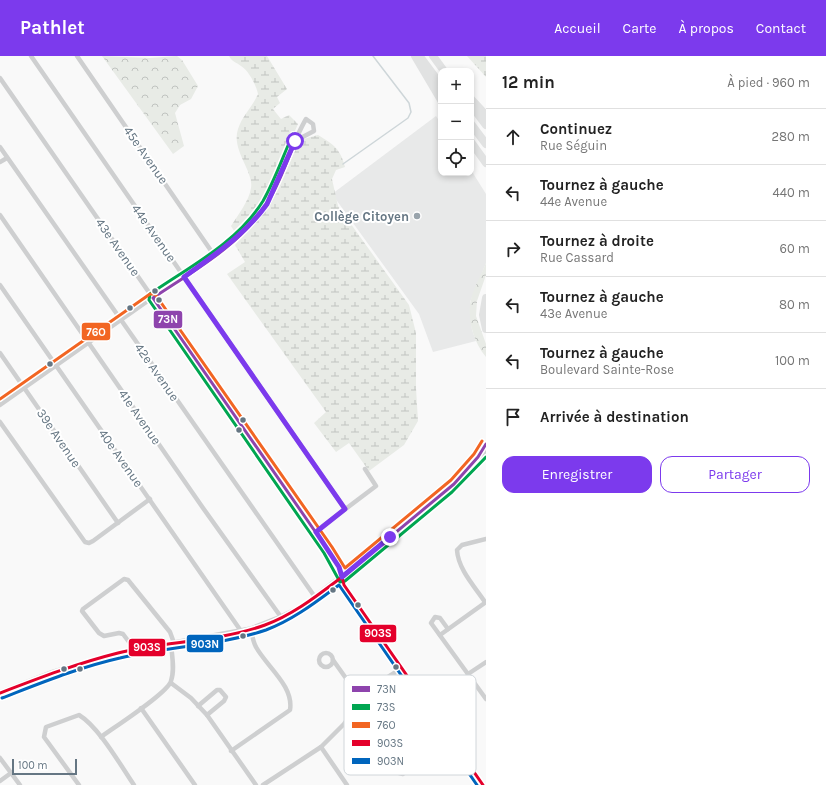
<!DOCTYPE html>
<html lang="fr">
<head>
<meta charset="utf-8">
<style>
	:root { --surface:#fff; --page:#f6f6f6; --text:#222; --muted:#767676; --line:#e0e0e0; --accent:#7c3aed }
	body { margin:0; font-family:Karla,sans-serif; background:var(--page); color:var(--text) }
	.controls { position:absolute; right:12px; top:12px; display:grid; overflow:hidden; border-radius:8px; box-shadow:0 2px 6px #0003 }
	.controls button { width:36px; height:36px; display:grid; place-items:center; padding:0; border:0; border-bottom:1px solid var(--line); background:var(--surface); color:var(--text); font:20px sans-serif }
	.scale { position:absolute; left:12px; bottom:10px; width:65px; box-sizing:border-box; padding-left:4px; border:2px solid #657683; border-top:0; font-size:11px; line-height:14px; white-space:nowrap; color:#657683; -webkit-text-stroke:3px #fff; paint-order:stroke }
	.stop { position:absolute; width:12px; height:12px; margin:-9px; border:3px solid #7c3aed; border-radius:50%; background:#fff }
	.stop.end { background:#7c3aed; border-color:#fff; box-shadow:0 1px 4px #0008 }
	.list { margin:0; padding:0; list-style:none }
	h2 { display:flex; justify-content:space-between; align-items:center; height:52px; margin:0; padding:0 16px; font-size:17px }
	h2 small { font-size:13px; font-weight:400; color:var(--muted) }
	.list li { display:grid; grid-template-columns:26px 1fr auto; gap:12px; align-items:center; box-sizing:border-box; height:56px; padding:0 16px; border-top:1px solid var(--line) }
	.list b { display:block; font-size:15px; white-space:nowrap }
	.list p { margin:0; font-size:13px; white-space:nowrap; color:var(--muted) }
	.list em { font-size:13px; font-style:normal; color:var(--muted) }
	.actions { display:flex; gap:8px; padding:12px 16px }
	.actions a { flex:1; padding:9px 0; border:1px solid var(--accent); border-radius:12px; text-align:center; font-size:14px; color:var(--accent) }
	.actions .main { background:var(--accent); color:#fff }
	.icon { flex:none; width:22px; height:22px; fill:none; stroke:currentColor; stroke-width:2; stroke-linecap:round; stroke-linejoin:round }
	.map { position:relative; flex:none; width:486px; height:729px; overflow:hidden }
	header { display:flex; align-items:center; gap:24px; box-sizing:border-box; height:56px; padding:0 20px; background:var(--accent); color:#fff }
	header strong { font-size:19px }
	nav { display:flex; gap:22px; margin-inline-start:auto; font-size:14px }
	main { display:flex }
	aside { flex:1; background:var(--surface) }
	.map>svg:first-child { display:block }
</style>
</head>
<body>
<header>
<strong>Pathlet</strong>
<nav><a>Accueil</a><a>Carte</a><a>À propos</a><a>Contact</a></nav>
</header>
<main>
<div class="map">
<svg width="486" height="729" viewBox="0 0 486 729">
	<defs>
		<pattern id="forest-crowns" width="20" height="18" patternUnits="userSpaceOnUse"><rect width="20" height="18" fill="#e8ebe6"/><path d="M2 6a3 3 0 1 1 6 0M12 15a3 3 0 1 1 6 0" fill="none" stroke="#c0c3c0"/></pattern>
		<pattern id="wetland-marsh" width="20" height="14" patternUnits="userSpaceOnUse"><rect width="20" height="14" fill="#e8ebe6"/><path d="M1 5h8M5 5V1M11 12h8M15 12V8" fill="none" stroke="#c0c3c0"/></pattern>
	</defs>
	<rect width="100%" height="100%" fill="#f9f9f9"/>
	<!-- built -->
	<polygon fill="#e8e9e9" points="436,60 441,68 441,117 471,117 471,114 486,138 486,207 470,246 472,274 476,285 433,296 419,258 332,138"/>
	<!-- forest -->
	<g fill="url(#forest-crowns)">
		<polygon points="102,0 150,2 177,0 182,4 198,30 191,43 180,49 175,57 184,90 173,98"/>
		<path d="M 486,207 L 486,219 L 477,245 L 476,260 L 486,288 L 486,301 C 474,287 468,266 470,248 C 472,235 481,219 486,207 Z"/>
	</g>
	<!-- wetland -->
	<g fill="url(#wetland-marsh)">
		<path d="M 229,0 L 267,0 L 287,33 L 277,41 L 280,47 L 273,53 L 281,63 L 289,59 L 298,68 L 264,146 L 255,159 L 236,178 L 231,170 C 238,159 249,145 251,132 C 254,115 231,94 238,73 C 242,60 253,50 258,38 C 256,29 249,15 241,10 C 236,6 232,6 229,0 Z"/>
		<polygon points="467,0 486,0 486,21"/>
		<path d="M 318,79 C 334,89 340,92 345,111 L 336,114 L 332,123 L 338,150 L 409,249 L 416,277 L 416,332 L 418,365 L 404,389 L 369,415 L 349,387 L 336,396 L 314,367 L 326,356 L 227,218 L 245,206 L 235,189 L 269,152 L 300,84 Z"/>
	</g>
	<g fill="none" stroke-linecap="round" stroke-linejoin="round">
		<!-- stream -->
		<polyline stroke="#ced6d9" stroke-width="1.5" points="343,108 401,67 408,62 411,56 409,47 373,0"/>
		<!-- minor -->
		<g stroke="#cecfd0" stroke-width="4.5">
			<polyline points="31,0 345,453"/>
			<polyline points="77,0 214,199"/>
			<polyline points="0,22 328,494 339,511 344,529 483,729"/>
			<polyline points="0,91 315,541"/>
			<polyline points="0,106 7,102"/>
			<polyline points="0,159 203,452 281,561"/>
			<polyline points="0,229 241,575"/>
			<polyline points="0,297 118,467"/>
			<path d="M 0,349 L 230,187 C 243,176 256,164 266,149 C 283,123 290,90 306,63 L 313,68 L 314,75 L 295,85"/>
			<polyline points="0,366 85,486 89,487 93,485 150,443"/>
			<polyline points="315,476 376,430 365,413"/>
			<path d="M 485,546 C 475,531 458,513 457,494 L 462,489 L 486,483"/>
			<polyline points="448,573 440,562 435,561 431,567 486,643"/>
			<polyline points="440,579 486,546"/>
			<polyline points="135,594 123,578 119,577 104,580 99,577 82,555 83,553 124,523 128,524 170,576 174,587"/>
			<circle cx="326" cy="604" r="7"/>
			<path d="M 333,604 L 407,708 L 408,713 L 403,718 L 399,717 C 391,706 382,700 392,688"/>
			<polyline points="468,618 486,606"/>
			<polyline points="171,627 191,642 207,659 256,729"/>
			<polyline points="198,650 217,634 220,634 226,641 224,645 207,659"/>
			<polyline points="141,652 195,729"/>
			<path d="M 101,681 C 113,672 168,637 171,625 C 175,614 172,600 171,588"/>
			<polyline points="321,691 347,729"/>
			<path d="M 231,695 L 290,654 C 294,630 267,611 256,591 C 253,586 252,579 251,573"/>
			<polyline points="0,702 20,729"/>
			<polyline points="0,725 11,717"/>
			<path d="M 79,729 L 44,681 L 46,671 L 79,659 C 99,671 121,710 134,729"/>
			<polyline points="263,729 321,691 344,668 361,644 385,623 402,612"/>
		</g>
		<!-- tertiary -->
		<polyline stroke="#cecfd0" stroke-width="5.5" points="0,637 51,617 119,597 251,573 281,561 302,551 350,514 449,432 486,394"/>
		<!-- motorway -->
		<g stroke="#e1e2e2" stroke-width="8">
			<polyline points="415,0 441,44"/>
			<polyline points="433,0 444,15"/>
			<polyline points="421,2 441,29"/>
			<polyline points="471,43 486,59"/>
			<polyline points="471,49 486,69"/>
			<polyline points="471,68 486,88"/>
			<polyline points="471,86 486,107"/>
			<polyline points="486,242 483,259 486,273"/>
		</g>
		<!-- bus-1 casing -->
		<g stroke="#fff" stroke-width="6">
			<path id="bus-1" d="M 298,80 C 287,103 280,128 266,149 C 238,191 193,215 153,242 L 328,494 L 339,511 L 342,521 L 454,428 L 478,401 L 486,388"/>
		</g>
		<!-- bus-2 casing -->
		<g stroke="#fff" stroke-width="6">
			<path id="bus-2" d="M 293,78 C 283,100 275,124 263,145 C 237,187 189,211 150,238 L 149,244 L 324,497 L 340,526 L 345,525 L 452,436 L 486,401"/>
		</g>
		<!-- bus-3 casing -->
		<g stroke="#fff" stroke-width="6">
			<polyline id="bus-3" points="0,343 150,238 155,238 332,491 345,512 451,424 474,398 482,385"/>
		</g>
		<!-- bus-4 casing -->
		<g stroke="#fff" stroke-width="6">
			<path id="bus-4" d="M 0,637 C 39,622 78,607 118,597 C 166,585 218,586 265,569 C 293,559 318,539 342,521 L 344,529 L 483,729"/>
		</g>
		<!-- bus-5 casing -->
		<g stroke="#fff" stroke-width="6">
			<path id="bus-5" d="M 2,642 C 41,627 80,611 120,602 C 168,590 219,590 266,574 C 293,564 316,546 339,529 L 477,729"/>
		</g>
		<!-- bus-1 -->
		<use href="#bus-1" stroke="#8e44ad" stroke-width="3"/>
		<!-- bus-2 -->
		<use href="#bus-2" stroke="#00a651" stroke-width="3"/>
		<!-- bus-3 -->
		<use href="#bus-3" stroke="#f26522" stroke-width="3"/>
		<!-- bus-4 -->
		<use href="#bus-4" stroke="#e4002b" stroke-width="3"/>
		<!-- bus-5 -->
		<use href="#bus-5" stroke="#0065bd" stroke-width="3"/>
	</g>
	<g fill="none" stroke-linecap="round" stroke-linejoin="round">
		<!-- route -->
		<path stroke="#7c3aed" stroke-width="5" d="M 295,85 L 267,148 C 245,179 214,199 184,221 L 345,453 L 316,476 L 339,511 L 342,521 L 390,481"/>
	</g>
	<!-- markers -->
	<circle fill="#99a4ac" stroke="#fff" stroke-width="1.5" cx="417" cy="160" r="4"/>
	<g fill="#657683" stroke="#fff" stroke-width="1.5">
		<circle cx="155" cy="235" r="3.5"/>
		<circle cx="159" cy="244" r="3.5"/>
		<circle cx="130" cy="252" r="3.5"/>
		<circle cx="50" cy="308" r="3.5"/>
		<circle cx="243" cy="364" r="3.5"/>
		<circle cx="239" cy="374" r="3.5"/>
		<circle cx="333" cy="534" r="3.5"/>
		<circle cx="358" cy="549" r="3.5"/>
		<circle cx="243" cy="580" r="3.5"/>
		<circle cx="396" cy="611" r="3.5"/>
		<circle cx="64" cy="613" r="3.5"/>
		<circle cx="80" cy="613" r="3.5"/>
	</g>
	<g text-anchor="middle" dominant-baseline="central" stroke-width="4" stroke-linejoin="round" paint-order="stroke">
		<!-- street labels -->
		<g font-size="13" fill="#657683" stroke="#fff">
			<text transform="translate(146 99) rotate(55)">45e Avenue</text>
			<text transform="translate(154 177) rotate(55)">44e Avenue</text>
			<text transform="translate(118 191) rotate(55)">43e Avenue</text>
			<text transform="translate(157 316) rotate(55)">42e Avenue</text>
			<text transform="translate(140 361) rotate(55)">41e Avenue</text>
			<text transform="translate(59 382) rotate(56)">39e Avenue</text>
			<text transform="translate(121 402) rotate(55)">40e Avenue</text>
		</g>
		<!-- poi labels -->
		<g font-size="13" font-weight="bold" fill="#657683" stroke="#fff" text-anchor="end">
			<text x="409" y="160">Collège Citoyen</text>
		</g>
	</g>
	<!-- legend -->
	<rect x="344" y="619" width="132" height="100" rx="6" fill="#fff" stroke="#d1d6da" stroke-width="1"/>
	<rect x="352" y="630" width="18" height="6" fill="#8e44ad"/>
	<rect x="352" y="648" width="18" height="6" fill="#00a651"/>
	<rect x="352" y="666" width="18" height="6" fill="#f26522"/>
	<rect x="352" y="684" width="18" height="6" fill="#e4002b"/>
	<rect x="352" y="702" width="18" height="6" fill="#0065bd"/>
	<g font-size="11" fill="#657683">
		<text x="377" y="637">73N</text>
		<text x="377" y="655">73S</text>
		<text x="377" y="673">76O</text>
		<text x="377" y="691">903S</text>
		<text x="377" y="709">903N</text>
	</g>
	<g stroke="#fff" stroke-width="1.5">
		<rect x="153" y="254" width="30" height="19" rx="4" fill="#8e44ad"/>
		<rect x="81" y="266" width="30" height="19" rx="4" fill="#f26522"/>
		<rect x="359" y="568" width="38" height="19" rx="4" fill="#e4002b"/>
		<rect x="186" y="578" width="38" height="19" rx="4" fill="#0065bd"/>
		<rect x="128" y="582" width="38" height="19" rx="4" fill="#e4002b"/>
	</g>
	<g font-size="11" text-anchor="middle" font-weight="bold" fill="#fff">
		<text x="168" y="267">73N</text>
		<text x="96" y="280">76O</text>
		<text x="378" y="581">903S</text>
		<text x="205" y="592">903N</text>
		<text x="147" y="595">903S</text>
	</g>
</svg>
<div class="controls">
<button>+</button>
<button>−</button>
<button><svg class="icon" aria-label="locate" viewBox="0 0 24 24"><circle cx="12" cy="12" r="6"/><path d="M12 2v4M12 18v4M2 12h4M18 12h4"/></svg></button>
</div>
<div class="scale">100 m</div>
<div class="stop" style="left:295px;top:85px"></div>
<div class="stop end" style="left:390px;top:481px"></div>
</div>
<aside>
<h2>12 min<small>À pied · 960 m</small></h2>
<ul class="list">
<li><svg class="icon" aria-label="ahead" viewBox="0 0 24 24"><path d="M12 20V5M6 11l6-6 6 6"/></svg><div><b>Continuez</b><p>Rue Séguin</p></div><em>280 m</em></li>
<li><svg class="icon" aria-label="left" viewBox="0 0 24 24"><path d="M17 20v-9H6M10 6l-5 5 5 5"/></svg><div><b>Tournez à gauche</b><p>44e Avenue</p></div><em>440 m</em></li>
<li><svg class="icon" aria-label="right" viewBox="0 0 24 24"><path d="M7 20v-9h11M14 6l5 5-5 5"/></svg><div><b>Tournez à droite</b><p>Rue Cassard</p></div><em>60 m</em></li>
<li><svg class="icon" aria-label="left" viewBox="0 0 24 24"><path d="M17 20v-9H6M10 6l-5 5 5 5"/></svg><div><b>Tournez à gauche</b><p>43e Avenue</p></div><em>80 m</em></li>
<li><svg class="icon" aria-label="left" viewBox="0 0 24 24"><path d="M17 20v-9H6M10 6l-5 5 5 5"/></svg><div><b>Tournez à gauche</b><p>Boulevard Sainte-Rose</p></div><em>100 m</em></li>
<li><svg class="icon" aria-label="arrive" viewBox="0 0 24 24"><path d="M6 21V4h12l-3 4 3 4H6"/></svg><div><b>Arrivée à destination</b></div></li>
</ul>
<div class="actions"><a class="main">Enregistrer</a><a>Partager</a></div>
</aside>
</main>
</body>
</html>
